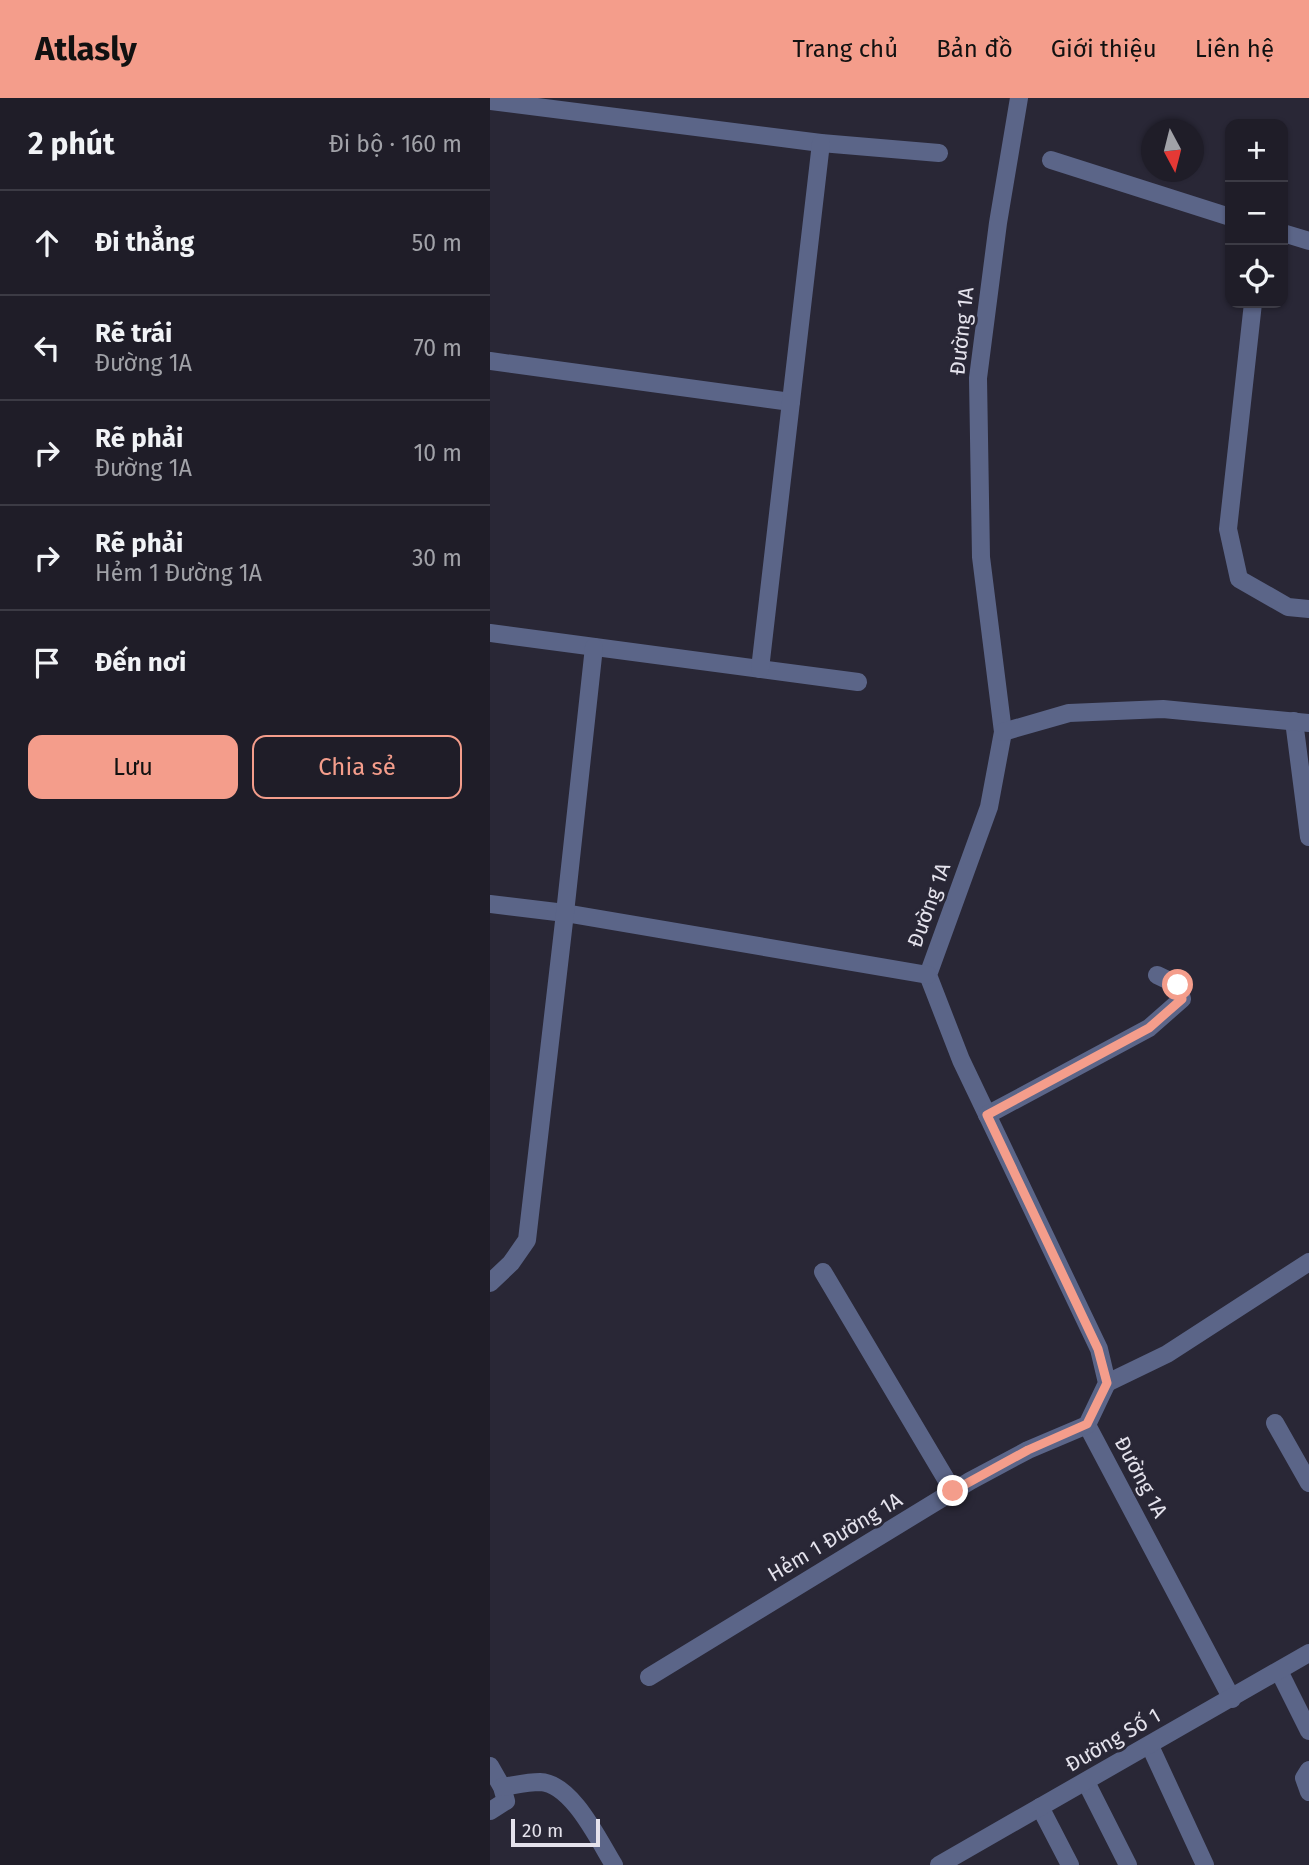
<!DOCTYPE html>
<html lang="vi">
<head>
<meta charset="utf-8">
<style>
	:root { --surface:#1f1d28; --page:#272630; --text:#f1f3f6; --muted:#a1a2a8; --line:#3c3b45; --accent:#f49d8b }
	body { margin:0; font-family:"Fira Sans",sans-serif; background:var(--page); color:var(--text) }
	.controls { position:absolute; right:21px; top:21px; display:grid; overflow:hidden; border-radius:14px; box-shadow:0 2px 5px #0004 }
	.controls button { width:63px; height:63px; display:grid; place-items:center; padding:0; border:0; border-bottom:2px solid var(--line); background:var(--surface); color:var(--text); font:35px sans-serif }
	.compass { position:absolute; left:651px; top:21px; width:63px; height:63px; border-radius:50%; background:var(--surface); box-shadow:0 2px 5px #0004; rotate:173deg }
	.scale { position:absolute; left:21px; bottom:18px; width:89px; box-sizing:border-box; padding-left:7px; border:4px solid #e4e2ec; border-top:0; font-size:19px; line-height:24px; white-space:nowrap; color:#e4e2ec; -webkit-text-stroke:5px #292736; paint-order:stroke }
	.stop { position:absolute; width:21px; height:21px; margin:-16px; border:5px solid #f49d8b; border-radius:50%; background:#fff }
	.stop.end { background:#f49d8b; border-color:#fff; box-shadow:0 2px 7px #0008 }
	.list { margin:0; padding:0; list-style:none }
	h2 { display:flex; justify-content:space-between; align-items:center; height:91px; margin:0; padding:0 28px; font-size:30px }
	h2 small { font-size:23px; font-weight:400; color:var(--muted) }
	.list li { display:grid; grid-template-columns:46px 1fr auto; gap:21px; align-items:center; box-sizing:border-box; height:105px; padding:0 28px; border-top:2px solid var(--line) }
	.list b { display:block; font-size:26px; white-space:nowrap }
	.list p { margin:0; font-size:23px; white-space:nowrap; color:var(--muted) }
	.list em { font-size:23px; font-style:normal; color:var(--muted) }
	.actions { display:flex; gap:14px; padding:21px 28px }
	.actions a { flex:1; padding:16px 0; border:2px solid var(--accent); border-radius:14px; text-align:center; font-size:24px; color:var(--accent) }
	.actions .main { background:var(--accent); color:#111 }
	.icon { flex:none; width:38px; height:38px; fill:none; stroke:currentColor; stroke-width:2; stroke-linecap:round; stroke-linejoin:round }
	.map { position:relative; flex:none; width:819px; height:1767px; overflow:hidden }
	header { display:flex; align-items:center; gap:42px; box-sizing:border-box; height:98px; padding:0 35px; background:var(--accent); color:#111 }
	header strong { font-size:33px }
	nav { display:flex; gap:38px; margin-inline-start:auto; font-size:24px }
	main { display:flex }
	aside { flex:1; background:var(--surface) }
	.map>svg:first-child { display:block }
</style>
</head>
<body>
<header>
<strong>Atlasly</strong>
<nav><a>Trang chủ</a><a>Bản đồ</a><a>Giới thiệu</a><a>Liên hệ</a></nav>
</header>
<main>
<aside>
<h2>2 phút<small>Đi bộ · 160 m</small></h2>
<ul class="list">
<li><svg class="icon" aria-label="ahead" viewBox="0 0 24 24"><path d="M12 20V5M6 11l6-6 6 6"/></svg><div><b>Đi thẳng</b></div><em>50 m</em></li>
<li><svg class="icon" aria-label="left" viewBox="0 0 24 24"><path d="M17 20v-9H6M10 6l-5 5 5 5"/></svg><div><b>Rẽ trái</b><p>Đường 1A</p></div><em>70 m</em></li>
<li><svg class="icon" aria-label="right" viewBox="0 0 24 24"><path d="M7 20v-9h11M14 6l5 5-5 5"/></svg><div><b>Rẽ phải</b><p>Đường 1A</p></div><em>10 m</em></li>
<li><svg class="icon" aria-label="right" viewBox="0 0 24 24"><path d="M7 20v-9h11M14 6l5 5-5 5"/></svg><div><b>Rẽ phải</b><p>Hẻm 1 Đường 1A</p></div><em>30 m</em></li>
<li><svg class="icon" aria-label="arrive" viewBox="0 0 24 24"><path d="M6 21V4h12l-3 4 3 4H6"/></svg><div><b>Đến nơi</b></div></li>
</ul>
<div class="actions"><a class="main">Lưu</a><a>Chia sẻ</a></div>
</aside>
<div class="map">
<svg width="819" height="1767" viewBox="0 0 819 1767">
	<rect width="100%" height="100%" fill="#292736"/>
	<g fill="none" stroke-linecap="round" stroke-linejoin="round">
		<!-- minor -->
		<g stroke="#5b6588" stroke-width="18">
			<polyline points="529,0 508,125 488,280 491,459 513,634 499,709 438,877 471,962 609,1251 617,1285 597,1327 742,1601"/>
			<polyline points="0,3 331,45 449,55"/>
			<polyline points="561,62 740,119"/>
			<polyline points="793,135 819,143"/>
			<polyline points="763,205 738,431 749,481 798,509 819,511"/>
			<polyline points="0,263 301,304"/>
			<polyline points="0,535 368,584"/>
			<polyline points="270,571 331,45"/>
			<polyline points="804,623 819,739"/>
			<polyline points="513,634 579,615 673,611 819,625"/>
			<polyline points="0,806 75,815 438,877"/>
			<polyline points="497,1017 659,930 692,901 688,887 667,877"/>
			<polyline points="333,1174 463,1393"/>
			<polyline points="0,1185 21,1165 37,1142 75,815 104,549"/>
			<polyline points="617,1285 677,1256 819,1164"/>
			<polyline points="785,1325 819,1385"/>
			<polyline points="789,1573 819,1633"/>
			<polyline points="159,1579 480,1383 538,1352 597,1327"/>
			<polyline points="660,1648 715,1767"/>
			<polyline points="0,1668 12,1689 16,1703 0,1713"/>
			<polyline points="819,1672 814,1680 819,1694"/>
			<polyline points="596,1684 638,1767"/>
			<path d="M 12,1689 C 25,1687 38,1684 50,1684 C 82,1685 109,1743 124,1767"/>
			<polyline points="550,1709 580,1767"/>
			<polyline points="449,1767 819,1555"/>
		</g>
	</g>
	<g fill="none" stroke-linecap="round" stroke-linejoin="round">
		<!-- route -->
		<polyline stroke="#f49d8b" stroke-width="9" points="463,1393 538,1352 597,1326 617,1285 608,1251 497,1017 659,930 692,901 688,887"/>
	</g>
	<g text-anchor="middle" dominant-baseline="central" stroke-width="6" stroke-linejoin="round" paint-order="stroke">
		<!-- street labels -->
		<g font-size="21" fill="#e4e2ec" stroke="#292736">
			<text transform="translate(472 233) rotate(-84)">Đường 1A</text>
			<text transform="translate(439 807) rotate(-70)">Đường 1A</text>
			<text transform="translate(651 1379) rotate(62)">Đường 1A</text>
			<text transform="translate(345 1439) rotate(-31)">Hẻm 1 Đường 1A</text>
			<text transform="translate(623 1642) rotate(-30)">Đường Số 1</text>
		</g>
	</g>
</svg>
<div class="controls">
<button>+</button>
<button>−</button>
<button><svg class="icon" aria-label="locate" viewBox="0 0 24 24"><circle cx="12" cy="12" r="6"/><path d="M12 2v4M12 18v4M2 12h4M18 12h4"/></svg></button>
</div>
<svg class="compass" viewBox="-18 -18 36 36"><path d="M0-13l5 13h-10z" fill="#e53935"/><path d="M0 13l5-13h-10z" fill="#a1a2a8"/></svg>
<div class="scale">20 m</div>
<div class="stop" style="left:688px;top:887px"></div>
<div class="stop end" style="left:463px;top:1393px"></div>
</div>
</main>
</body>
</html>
